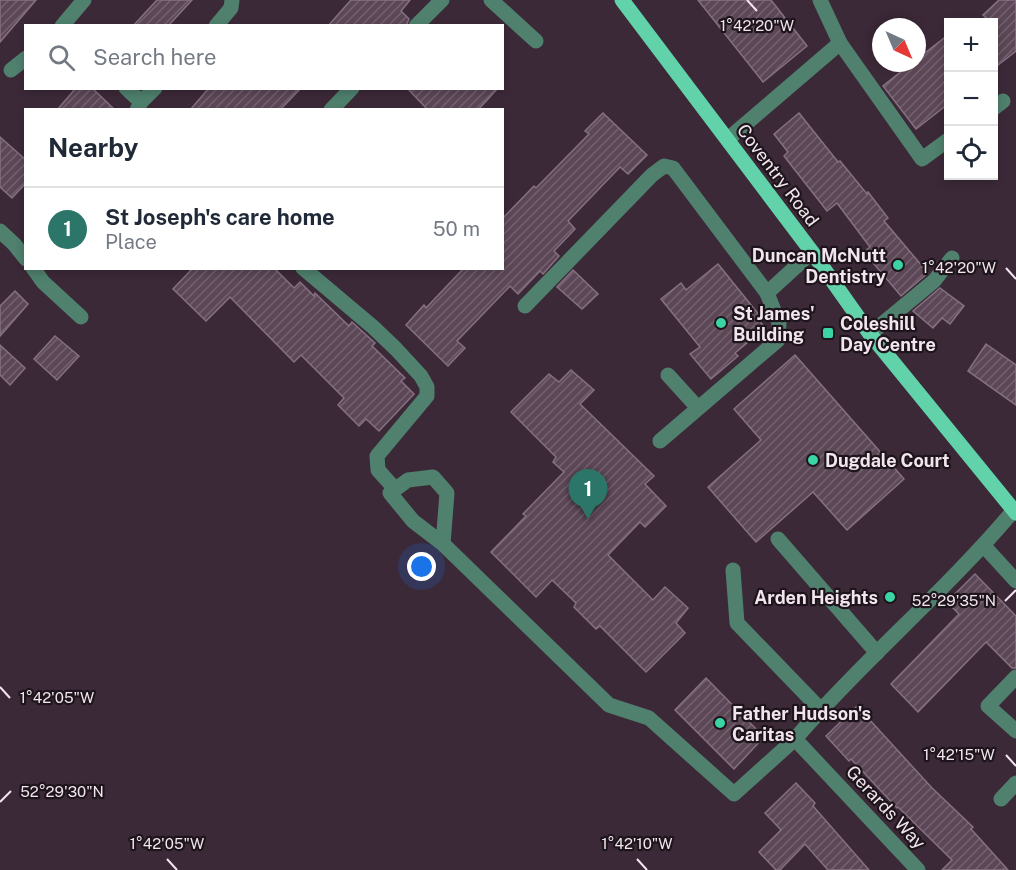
<!DOCTYPE html>
<html lang="en">
<head>
<meta charset="utf-8">
<style>
	:root { --surface:#fff; --page:#f6f6f7; --text:#1f2937; --muted:#747a83; --line:#e0e1e3; --accent:#2b7668 }
	body { margin:0; font-family:"Public Sans",sans-serif; background:var(--page); color:var(--text) }
	.controls { position:absolute; right:18px; top:18px; display:grid; overflow:hidden; border-radius:0px; box-shadow:0 3px 9px #0003 }
	.controls button { width:54px; height:54px; display:grid; place-items:center; padding:0; border:0; border-bottom:2px solid var(--line); background:var(--surface); color:var(--text); font:30px sans-serif }
	.compass { position:absolute; left:872px; top:18px; width:54px; height:54px; border-radius:50%; background:var(--surface); box-shadow:0 3px 9px #0003; rotate:136deg }
	.you { position:absolute; left:422px; top:567px; width:21px; height:21px; margin:-15px; border:4px solid #fff; border-radius:50%; background:#1a73e8; box-shadow:0 0 0 9px #1a73e833 }
	.badge { display:grid; place-items:center; width:39px; height:39px; border-radius:50%; background:var(--accent); color:#fff; font-size:20px; font-weight:700 }
	.pin { position:absolute; translate:-50% -50px; filter:drop-shadow(0 2px 3px #0008) }
	.pin::after { content:''; position:absolute; top:32px; width:21px; height:18px; background:inherit; clip-path:polygon(0 0,100% 0,50% 100%) }
	.list { margin:0; padding:0; list-style:none }
	h2 { display:flex; justify-content:space-between; align-items:center; height:78px; margin:0; padding:0 24px; font-size:26px }
	h2 small { font-size:20px; font-weight:400; color:var(--muted) }
	.list li { display:grid; grid-template-columns:39px 1fr auto; gap:18px; align-items:center; box-sizing:border-box; height:84px; padding:0 24px; border-top:2px solid var(--line) }
	.list b { display:block; font-size:22px; white-space:nowrap }
	.list p { margin:0; font-size:20px; white-space:nowrap; color:var(--muted) }
	.list em { font-size:20px; font-style:normal; color:var(--muted) }
	.icon { flex:none; width:33px; height:33px; fill:none; stroke:currentColor; stroke-width:2; stroke-linecap:round; stroke-linejoin:round }
	.map { position:relative; flex:none; width:1016px; height:870px; overflow:hidden }
	.search { position:absolute; background:var(--surface); box-shadow:0 3px 9px #0003; left:24px; top:24px; width:480px; height:66px; display:flex; align-items:center; gap:15px; box-sizing:border-box; padding:0 21px; border-radius:0px; color:var(--muted); font-size:22px }
	.panel { position:absolute; background:var(--surface); box-shadow:0 3px 9px #0003; left:24px; top:108px; width:480px; height:162px; border-radius:0px }
	.map>svg:first-child { display:block }
</style>
</head>
<body>
<div class="map">
<svg width="1016" height="870" viewBox="0 0 1016 870">
	<defs>
		<pattern id="building-hatch" width="6" height="6" patternUnits="userSpaceOnUse" patternTransform="scale(1.5)"><rect width="6" height="6" fill="#5c4757"/><path d="M-1 1l2-2M0 6l6-6M5 7l2-2" fill="none" stroke="#74616f"/></pattern>
	</defs>
	<rect width="100%" height="100%" fill="#3c2938"/>
	<!-- building -->
	<g fill="url(#building-hatch)" stroke="#867081" stroke-width="1.5">
		<polygon points="0,0 36,0 0,42"/>
		<polygon points="157,0 192,0 168,26 133,26"/>
		<polygon points="351,0 410,0 401,11 409,19 406,26 328,26"/>
		<polygon points="698,0 771,0 807,46 763,82"/>
		<polygon points="999,0 1016,0 1016,51 993,69 993,22 991,22 983,15"/>
		<polygon points="948,35 948,104 916,129 883,86 912,63 917,63 917,59"/>
		<polygon points="76,88 92,88 115,110 57,110"/>
		<polygon points="209,88 301,88 280,110 190,110"/>
		<polygon points="407,88 498,88 478,110 428,110"/>
		<polygon points="603,113 647,155 628,174 620,167 568,221 575,229 554,251 559,256 543,274 540,271 518,294 510,286 457,341 465,348 448,366 406,325 424,305 426,308 464,268 502,268 502,219 534,186 536,188 589,134 585,131"/>
		<polygon points="799,113 838,162 840,161 867,194 868,192 888,218 884,221 928,273 901,296 864,252 870,247 837,203 827,211 784,156 788,152 774,134"/>
		<polygon points="0,137 26,160 26,183 12,198 0,187"/>
		<polygon points="718,264 760,316 758,319 765,328 735,353 738,356 711,379 690,354 700,347 661,299 681,283 686,290"/>
		<polygon points="193,268 274,268 294,288 300,282 314,296 315,293 349,326 352,322 375,343 372,346 405,378 401,381 414,394 379,431 366,419 359,426 338,405 344,398 301,355 294,362 230,297 206,321 173,289"/>
		<polygon points="573,270 598,294 582,309 557,287"/>
		<polygon points="940,288 964,306 950,324 942,318 933,328 913,311"/>
		<polygon points="15,291 28,304 0,336 0,306"/>
		<polygon points="55,336 79,356 57,380 34,359"/>
		<polygon points="986,344 1016,365 1016,405 968,371"/>
		<polygon points="0,345 25,368 10,385 0,375"/>
		<polygon points="795,355 904,479 847,530 813,492 756,542 708,487 761,440 734,409"/>
		<polygon points="571,370 594,390 580,404 654,476 645,484 666,506 645,527 640,522 608,555 653,600 665,587 688,608 676,623 685,633 646,672 600,626 596,629 574,607 576,603 552,580 536,597 491,552 526,516 523,514 564,472 553,462 556,457 511,412 549,374 559,382"/>
		<polygon points="975,574 1016,616 1016,668 1012,668 986,642 918,712 891,684 959,614 947,602"/>
		<polygon points="706,678 764,737 734,769 675,710"/>
		<polygon points="857,706 932,788 973,827 971,829 1008,870 942,870 952,860 898,807 897,808 851,759 849,761 826,736"/>
		<polygon points="796,783 815,803 813,806 869,870 828,870 805,844 780,870 776,870 759,852 781,830 765,813"/>
	</g>
	<g fill="none" stroke-linecap="round" stroke-linejoin="round">
		<!-- minor -->
		<g stroke="#4f816e" stroke-width="15">
			<polyline points="491,0 536,41"/>
			<polyline points="62,26 84,0"/>
			<polyline points="216,26 231,8 232,0"/>
			<polyline points="416,26 442,0"/>
			<polyline points="840,43 922,159 948,140"/>
			<polyline points="11,70 26,58"/>
			<polyline points="126,88 141,102"/>
			<polyline points="994,108 1003,101"/>
			<polyline points="137,110 141,102 155,88"/>
			<polyline points="331,110 352,88"/>
			<polyline points="728,139 840,43 820,0"/>
			<polyline points="0,231 14,244 26,259"/>
			<polyline points="33,268 43,282 81,317"/>
			<polyline points="303,268 373,327 396,349 421,376 427,387 427,396 377,456 378,470 395,489"/>
			<polyline points="525,306 652,175 664,166 673,168 767,293"/>
			<polyline points="870,334 934,281 952,258"/>
			<polyline points="668,375 698,408"/>
			<polyline points="660,441 778,340 779,323 767,293 812,252"/>
			<polyline points="778,539 877,653"/>
			<polyline points="443,544 413,521 390,493 408,480 433,477 447,493 443,544 609,705 649,718 734,794 795,739"/>
			<polyline points="984,546 1016,581"/>
			<polyline points="733,570 737,623 821,710"/>
			<polyline points="1016,677 988,706 1016,731"/>
			<polyline points="1001,799 1016,783"/>
			<path d="M 918,870 L 795,739 C 864,659 946,591 1014,510"/>
		</g>
		<!-- major -->
		<polyline stroke="#61d2aa" stroke-width="15" points="622,0 812,252 870,334 1016,513"/>
	</g>
	<!-- ticks -->
	<path fill="none" stroke="#f2e5ee" stroke-width="2" d="M 747,0 L 757,11M 1006,268 L 1016,279M 1005,601 L 1016,590M 0,687 L 10,698M 1006,755 L 1016,766M 0,802 L 11,791M 167,859 L 177,870M 637,859 L 647,870"/>
	<!-- markers -->
	<g fill="#3ad4a5" stroke="#1e151c" stroke-width="2">
		<circle cx="898" cy="265" r="6"/>
		<circle cx="721" cy="323" r="6"/>
		<rect x="822" y="327" width="12" height="12" rx="3"/>
		<circle cx="813" cy="460" r="6"/>
		<circle cx="890" cy="597" r="6"/>
		<circle cx="720" cy="723" r="6"/>
	</g>
	<g text-anchor="middle" dominant-baseline="central" stroke-width="4.5" stroke-linejoin="round" paint-order="stroke">
		<!-- street labels -->
		<g font-size="18" fill="#f2e5ee" stroke="#1e151c">
			<text transform="translate(778 175) rotate(53)">Coventry Road</text>
			<text transform="translate(886 807) rotate(47)">Gerards Way</text>
		</g>
		<!-- poi labels -->
		<g font-size="18" font-weight="bold" fill="#f2e5ee" stroke="#1e151c" text-anchor="start">
			<text x="886" y="255" text-anchor="end">Duncan McNutt<tspan x="886" dy="21">Dentistry</tspan></text>
			<text x="733" y="313">St James'<tspan x="733" dy="21">Building</tspan></text>
			<text x="840" y="323">Coleshill<tspan x="840" dy="21">Day Centre</tspan></text>
			<text x="825" y="460">Dugdale Court</text>
			<text x="878" y="597" text-anchor="end">Arden Heights</text>
			<text x="732" y="713">Father Hudson's<tspan x="732" dy="21">Caritas</tspan></text>
		</g>
	</g>
	<g font-size="15" text-anchor="middle" fill="#f2e5ee" stroke="#1e151c" stroke-width="4.5" stroke-linejoin="round" paint-order="stroke">
		<text x="757" y="31">1°42'20"W</text>
		<text x="959" y="273">1°42'20"W</text>
		<text x="954" y="606">52°29'35"N</text>
		<text x="57" y="703">1°42'05"W</text>
		<text x="959" y="760">1°42'15"W</text>
		<text x="62" y="797">52°29'30"N</text>
		<text x="167" y="849">1°42'05"W</text>
		<text x="637" y="849">1°42'10"W</text>
	</g>
</svg>
<div class="controls">
<button>+</button>
<button>−</button>
<button><svg class="icon" aria-label="locate" viewBox="0 0 24 24"><circle cx="12" cy="12" r="6"/><path d="M12 2v4M12 18v4M2 12h4M18 12h4"/></svg></button>
</div>
<svg class="compass" viewBox="-18 -18 36 36"><path d="M0-13l5 13h-10z" fill="#e53935"/><path d="M0 13l5-13h-10z" fill="#747a83"/></svg>
<div class="you"></div>
<div class="pin badge" style="left:588px;top:519px">1</div>
<div class="search"><svg class="icon" aria-label="search" viewBox="0 0 24 24"><circle cx="10" cy="10" r="6"/><path d="M15 15l6 6"/></svg>Search here</div>
<section class="panel">
<h2>Nearby<small></small></h2>
<ul class="list">
<li><span class="badge">1</span><div><b>St Joseph's care home</b><p>Place</p></div><em>50 m</em></li>
</ul>
</section>
</div>
</body>
</html>
